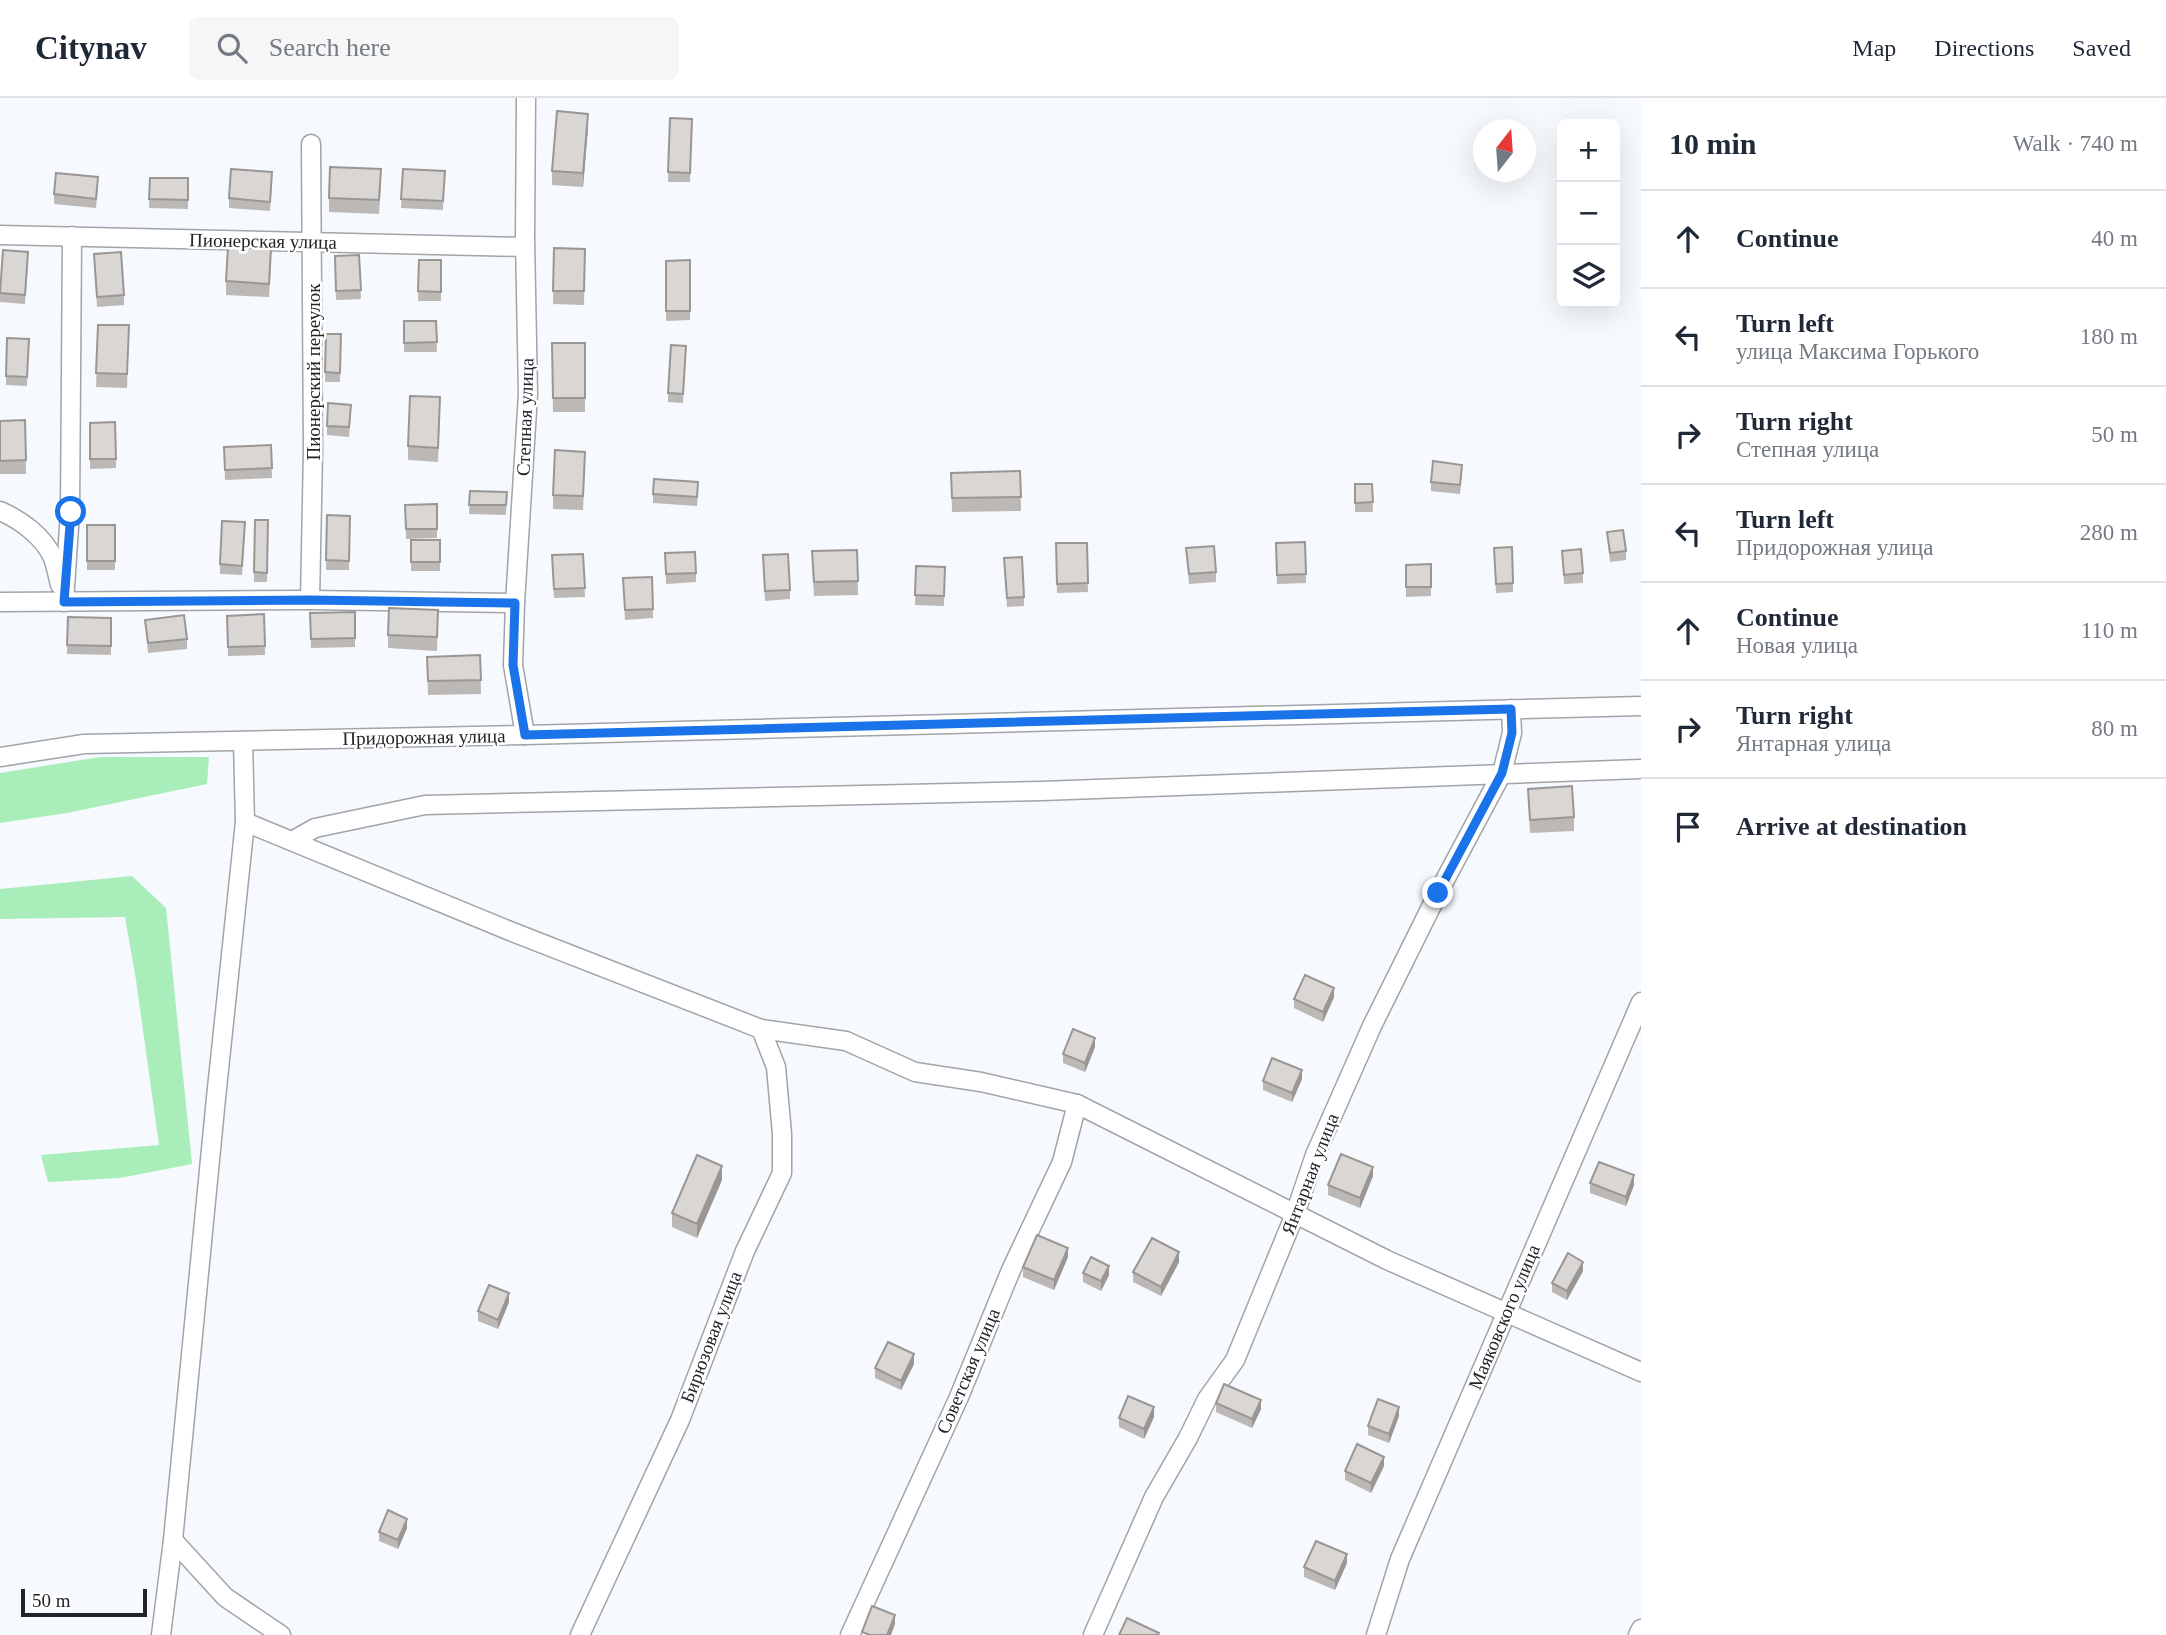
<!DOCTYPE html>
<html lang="en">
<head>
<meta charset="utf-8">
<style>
	:root { --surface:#fff; --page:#f6f6f7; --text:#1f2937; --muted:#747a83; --line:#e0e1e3 }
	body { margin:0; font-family:"Times New Roman",serif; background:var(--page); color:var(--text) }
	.controls { position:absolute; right:21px; top:21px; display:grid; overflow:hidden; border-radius:10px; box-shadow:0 7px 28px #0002 }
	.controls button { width:63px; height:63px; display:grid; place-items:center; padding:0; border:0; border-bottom:2px solid var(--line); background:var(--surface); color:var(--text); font:35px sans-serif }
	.compass { position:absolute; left:1473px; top:21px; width:63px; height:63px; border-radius:50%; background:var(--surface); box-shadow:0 7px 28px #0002; rotate:17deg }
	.scale { position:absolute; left:21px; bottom:18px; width:126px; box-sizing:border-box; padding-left:7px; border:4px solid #232426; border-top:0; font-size:19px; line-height:24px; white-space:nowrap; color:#232426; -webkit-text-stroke:5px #fff; paint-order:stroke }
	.stop { position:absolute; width:21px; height:21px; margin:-16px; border:5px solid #1a73e8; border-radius:50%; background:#fff }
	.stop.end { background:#1a73e8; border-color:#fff; box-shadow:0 2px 7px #0008 }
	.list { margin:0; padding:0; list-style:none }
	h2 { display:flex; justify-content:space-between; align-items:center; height:91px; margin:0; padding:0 28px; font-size:30px }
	h2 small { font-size:23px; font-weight:400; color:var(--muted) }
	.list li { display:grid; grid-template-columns:46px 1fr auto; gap:21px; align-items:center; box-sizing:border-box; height:98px; padding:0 28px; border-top:2px solid var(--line) }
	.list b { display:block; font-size:26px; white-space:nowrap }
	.list p { margin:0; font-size:23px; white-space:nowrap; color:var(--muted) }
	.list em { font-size:23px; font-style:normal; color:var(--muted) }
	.icon { flex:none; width:38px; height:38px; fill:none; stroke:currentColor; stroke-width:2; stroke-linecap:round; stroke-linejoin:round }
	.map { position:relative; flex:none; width:1641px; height:1537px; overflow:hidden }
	header { display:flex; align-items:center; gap:42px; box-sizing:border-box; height:98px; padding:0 35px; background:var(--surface); border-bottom:2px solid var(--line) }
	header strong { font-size:33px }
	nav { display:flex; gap:38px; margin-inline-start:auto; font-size:24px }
	.search { width:490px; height:63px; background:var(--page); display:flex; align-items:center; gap:18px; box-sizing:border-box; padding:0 24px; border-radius:10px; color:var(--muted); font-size:26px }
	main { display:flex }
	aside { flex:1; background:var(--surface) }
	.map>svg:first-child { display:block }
</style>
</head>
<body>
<header>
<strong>Citynav</strong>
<div class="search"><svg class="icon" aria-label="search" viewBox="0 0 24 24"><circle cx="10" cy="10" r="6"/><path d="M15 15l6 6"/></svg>Search here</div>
<nav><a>Map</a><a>Directions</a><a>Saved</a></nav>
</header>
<main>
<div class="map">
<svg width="1641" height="1537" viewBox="0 0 1641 1537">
	<rect width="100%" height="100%" fill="#f6f9fd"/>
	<!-- green -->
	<g fill="#a9edbb">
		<polygon points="100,659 209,659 207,686 67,715 0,725 0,675"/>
		<polygon points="132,778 166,810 192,1066 120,1080 48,1084 41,1057 159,1047 136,882 125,819 0,821 0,791"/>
	</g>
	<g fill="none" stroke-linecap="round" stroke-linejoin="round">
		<!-- minor casing -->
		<g stroke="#a1a4a8" stroke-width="21">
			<g id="minor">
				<polyline points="0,137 525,149"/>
				<path d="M 0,413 C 21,422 44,439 53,460 C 56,468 58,478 60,487"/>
				<polyline points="310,502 313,354 311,46"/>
				<polyline points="0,504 310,502 515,505"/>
				<polyline points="64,504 70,414 72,138"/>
				<polyline points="525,637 513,567 515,505 528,296 525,141 526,0"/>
				<polyline points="0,659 84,646 525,637 1641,608"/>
				<polyline points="245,724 510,833 761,931 846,943 915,974 981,984 1077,1006 1387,1162 1641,1274"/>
				<polyline points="292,743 315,730 425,707 1042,693 1641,671"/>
				<polyline points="173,1442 225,1499 281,1537"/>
				<polyline points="161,1537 173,1442 216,1000 245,724 243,643"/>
				<polyline points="580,1537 680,1322 745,1153 782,1075 782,1036 776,969 761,931"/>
				<polyline points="850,1537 959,1299 1011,1172 1062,1064 1077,1006"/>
				<polyline points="1093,1537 1154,1399 1188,1340 1207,1301 1235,1262 1295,1116 1315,1057 1372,928 1438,795 1502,675 1512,635 1511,611"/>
				<polyline points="1376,1537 1400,1461 1641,904"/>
				<polyline points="1638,1537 1641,1531"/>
			</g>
		</g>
		<!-- minor -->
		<use href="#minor" stroke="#fff" stroke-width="18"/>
	</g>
	<!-- wall -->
	<g fill="#bbb8b5">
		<polygon points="670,20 692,21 690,84 668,84"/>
		<polygon points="588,30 583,89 552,87 552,73"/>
		<polygon points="403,71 445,73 443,112 401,110"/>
		<polygon points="150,80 188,80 188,111 149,110"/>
		<polygon points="272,84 270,113 229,110 229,100"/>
		<polygon points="381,85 379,116 329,114 329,100"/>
		<polygon points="98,88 96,110 54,106 54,96"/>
		<polygon points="554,150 585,151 584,207 553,206"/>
		<polygon points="94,156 124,197 124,207 97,209"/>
		<polygon points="359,157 361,201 336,202 335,158"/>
		<polygon points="419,162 441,162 441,203 418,203"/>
		<polygon points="690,162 690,222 666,223 666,163"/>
		<polygon points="28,163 25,206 0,204 0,195"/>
		<polygon points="271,165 269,199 226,197 226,183"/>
		<polygon points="404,223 436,223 437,254 404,254"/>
		<polygon points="98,227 129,227 127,290 96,289"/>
		<polygon points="326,236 341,236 340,284 325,284"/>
		<polygon points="29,241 27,288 6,287 6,278"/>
		<polygon points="552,245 585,245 585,314 553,314"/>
		<polygon points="686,258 683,305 668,304 668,295"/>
		<polygon points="440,313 438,364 408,362 408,348"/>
		<polygon points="351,316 349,339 327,337 327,328"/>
		<polygon points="25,322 26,376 0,376 0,323"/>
		<polygon points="115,324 116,370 90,371 90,325"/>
		<polygon points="271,347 272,380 225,382 224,349"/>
		<polygon points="585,368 583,412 553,411 553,397"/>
		<polygon points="1020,373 1021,413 952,414 951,375"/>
		<polygon points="1462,376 1460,396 1431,393 1431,384"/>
		<polygon points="1355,386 1372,386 1373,414 1355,414"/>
		<polygon points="470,393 507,394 506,417 469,416"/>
		<polygon points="698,394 697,408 653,405 653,396"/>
		<polygon points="437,406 437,440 406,441 405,407"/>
		<polygon points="327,417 350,418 349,472 326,472"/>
		<polygon points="255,422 268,422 267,484 254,484"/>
		<rect x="87" y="427" width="28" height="45"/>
		<polygon points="245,434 242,477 220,476 220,466"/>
		<polygon points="1607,434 1626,453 1626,462 1610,464"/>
		<rect x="411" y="442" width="29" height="31"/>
		<polygon points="1305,444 1306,485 1277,486 1276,445"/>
		<polygon points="1056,445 1087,445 1088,494 1057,495"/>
		<polygon points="1186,450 1216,474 1216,484 1189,486"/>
		<polygon points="1494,450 1513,485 1513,494 1496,495"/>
		<polygon points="857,452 858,497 814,498 812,467"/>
		<polygon points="1562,453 1583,475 1583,485 1564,486"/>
		<polygon points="665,455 696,475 696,484 666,486"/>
		<polygon points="583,456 585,499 554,500 552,466"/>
		<polygon points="1004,460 1024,499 1024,508 1007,509"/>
		<polygon points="763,466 790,492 790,501 765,503"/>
		<polygon points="1431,466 1431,498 1406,499 1406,467"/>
		<polygon points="916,468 945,469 944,508 915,507"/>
		<polygon points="652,479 653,520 625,522 623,480"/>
		<polygon points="438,512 437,553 388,550 388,537"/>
		<polygon points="355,514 355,549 311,550 310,515"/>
		<polygon points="264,516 265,557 228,558 227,518"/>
		<polygon points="68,519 111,520 111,557 67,556"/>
		<polygon points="145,522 187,541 187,551 148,555"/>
		<polygon points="480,557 481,596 428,597 427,559"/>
		<polygon points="1528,691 1574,719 1574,733 1530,735"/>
		<polygon points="1334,899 1323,924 1294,910 1294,901"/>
		<polygon points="1095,949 1085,974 1063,965 1063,956"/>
		<polygon points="1302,981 1292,1004 1263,992 1263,983"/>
		<polygon points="1373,1078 1360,1110 1328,1097 1328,1087"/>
		<polygon points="722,1082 697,1140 672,1129 672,1115"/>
		<polygon points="1590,1085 1634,1087 1626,1108 1590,1095"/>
		<polygon points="1068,1159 1054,1192 1023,1179 1023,1169"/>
		<polygon points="1179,1164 1161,1198 1133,1184 1133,1174"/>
		<polygon points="1583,1173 1567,1202 1552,1194 1552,1185"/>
		<polygon points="1083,1175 1109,1177 1101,1193 1083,1184"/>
		<polygon points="509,1204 498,1231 478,1223 478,1213"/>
		<polygon points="914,1266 901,1292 875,1280 875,1270"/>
		<polygon points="1216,1305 1261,1311 1252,1330 1216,1314"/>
		<polygon points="1399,1318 1389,1345 1368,1337 1368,1328"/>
		<polygon points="1154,1319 1144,1341 1119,1329 1119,1320"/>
		<polygon points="1384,1368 1371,1395 1345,1382 1345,1373"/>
		<polygon points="407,1430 398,1451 379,1443 379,1434"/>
		<polygon points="1347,1465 1335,1492 1304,1479 1304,1469"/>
	</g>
	<!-- shaded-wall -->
	<g fill="#999694">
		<polygon points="588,16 588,30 583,89 583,75"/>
		<polygon points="1334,890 1334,899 1323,924 1323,914"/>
		<polygon points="1095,940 1095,949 1085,974 1085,965"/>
		<polygon points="1302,972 1302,981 1292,1004 1292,995"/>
		<polygon points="722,1068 722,1082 697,1140 697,1126"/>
		<polygon points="1373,1069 1373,1078 1360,1110 1360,1100"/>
		<polygon points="1634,1077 1634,1087 1626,1108 1626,1099"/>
		<polygon points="1068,1150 1068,1159 1054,1192 1054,1182"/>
		<polygon points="1179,1154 1179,1164 1161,1198 1161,1189"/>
		<polygon points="1583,1164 1583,1173 1567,1202 1567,1193"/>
		<polygon points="1109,1168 1109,1177 1101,1193 1101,1183"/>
		<polygon points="509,1195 509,1204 498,1231 498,1222"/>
		<polygon points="914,1256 914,1266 901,1292 901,1283"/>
		<polygon points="1261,1302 1261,1311 1252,1330 1252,1321"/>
		<polygon points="1154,1309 1154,1319 1144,1341 1144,1331"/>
		<polygon points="1399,1309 1399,1318 1389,1345 1389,1336"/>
		<polygon points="1384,1359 1384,1368 1371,1395 1371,1385"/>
		<polygon points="407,1421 407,1430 398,1451 398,1442"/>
		<polygon points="1347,1456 1347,1465 1335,1492 1335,1483"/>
		<polygon points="895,1517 895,1526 891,1537 887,1537"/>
	</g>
	<!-- building -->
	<g fill="#dad6d3" stroke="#999694" stroke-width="2">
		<polygon points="557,13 588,16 583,75 552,73"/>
		<polygon points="670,20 692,21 690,75 668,74"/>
		<polygon points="330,69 381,71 379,102 329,100"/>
		<polygon points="231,71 272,74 270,104 229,100"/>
		<polygon points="403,71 445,73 443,103 401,101"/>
		<polygon points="56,75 98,79 96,101 54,96"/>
		<polygon points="150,80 188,80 188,102 149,101"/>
		<polygon points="228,149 271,151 269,186 226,183"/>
		<polygon points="554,150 585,151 584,193 553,193"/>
		<polygon points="3,152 28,154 25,197 0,195"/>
		<polygon points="121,154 124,197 97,199 94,156"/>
		<polygon points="359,157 361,192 336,193 335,158"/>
		<polygon points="419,162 441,162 441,194 418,193"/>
		<polygon points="690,162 690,213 666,213 666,163"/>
		<polygon points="404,223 436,223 437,244 404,245"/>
		<polygon points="98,227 129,227 127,276 96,275"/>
		<polygon points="326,236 341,236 340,275 325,274"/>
		<polygon points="7,240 29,241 27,279 6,278"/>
		<polygon points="552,245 585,245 585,300 553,300"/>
		<polygon points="671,247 686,248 683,296 668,295"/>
		<polygon points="410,298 440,299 438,350 408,348"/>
		<polygon points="328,305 351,307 349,329 327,328"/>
		<polygon points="25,322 26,362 0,363 0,323"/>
		<polygon points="115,324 116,361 90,361 90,325"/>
		<polygon points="271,347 272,370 225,372 224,349"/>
		<polygon points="555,352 585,354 583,398 553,397"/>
		<polygon points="1433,363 1462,367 1460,387 1431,384"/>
		<polygon points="1020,373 1021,399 952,400 951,375"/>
		<polygon points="654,381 698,384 697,399 653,396"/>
		<polygon points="1355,386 1372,386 1373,404 1355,405"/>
		<polygon points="470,393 507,394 506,407 469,407"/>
		<polygon points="437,406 437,431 406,431 405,407"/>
		<polygon points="327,417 350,418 349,463 326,462"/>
		<polygon points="255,422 268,422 267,475 254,474"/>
		<polygon points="222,423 245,424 242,468 220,466"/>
		<rect x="87" y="427" width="28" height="36"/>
		<polygon points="1623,432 1626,453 1610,455 1607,434"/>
		<rect x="411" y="442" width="29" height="22"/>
		<polygon points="1305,444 1306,476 1277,477 1276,445"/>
		<polygon points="1056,445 1087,445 1088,485 1057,486"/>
		<polygon points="1214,448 1216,474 1189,476 1186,450"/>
		<polygon points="1512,449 1513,485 1496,486 1494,450"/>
		<polygon points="1581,451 1583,475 1564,477 1562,453"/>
		<polygon points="857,452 858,483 814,484 812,453"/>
		<polygon points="695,454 696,475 666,476 665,455"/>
		<polygon points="583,456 585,490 554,491 552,457"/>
		<polygon points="788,456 790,492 765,493 763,457"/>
		<polygon points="1022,459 1024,499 1007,500 1004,460"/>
		<polygon points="1431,466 1431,489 1406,489 1406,467"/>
		<polygon points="916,468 945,469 944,498 915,497"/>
		<polygon points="652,479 653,511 625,512 623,480"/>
		<polygon points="389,510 438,512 437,539 388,537"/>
		<polygon points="355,514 355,540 311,541 310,515"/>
		<polygon points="264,516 265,548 228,549 227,518"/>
		<polygon points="184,517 187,541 148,545 145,522"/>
		<polygon points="68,519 111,520 111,548 67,547"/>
		<polygon points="480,557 481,582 428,583 427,559"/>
		<polygon points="1572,688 1574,719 1530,722 1528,691"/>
		<polygon points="1305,877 1334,890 1323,914 1294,901"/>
		<polygon points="1073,931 1095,940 1085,965 1063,956"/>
		<polygon points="1272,960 1302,972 1292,995 1263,983"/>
		<polygon points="1341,1056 1373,1069 1360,1100 1328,1087"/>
		<polygon points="697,1057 722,1068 697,1126 672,1115"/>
		<polygon points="1599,1064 1634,1077 1626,1099 1590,1085"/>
		<polygon points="1037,1137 1068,1150 1054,1182 1023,1169"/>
		<polygon points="1152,1140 1179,1154 1161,1189 1133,1174"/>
		<polygon points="1568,1155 1583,1164 1567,1193 1552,1185"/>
		<polygon points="1091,1159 1109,1168 1101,1183 1083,1175"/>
		<polygon points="489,1187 509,1195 498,1222 478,1213"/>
		<polygon points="888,1244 914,1256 901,1283 875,1270"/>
		<polygon points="1224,1286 1261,1302 1252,1321 1216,1305"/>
		<polygon points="1128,1298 1154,1309 1144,1331 1119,1320"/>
		<polygon points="1378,1301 1399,1309 1389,1336 1368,1328"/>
		<polygon points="1357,1346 1384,1359 1371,1385 1345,1373"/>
		<polygon points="388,1412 407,1421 398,1442 379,1434"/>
		<polygon points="1316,1443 1347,1456 1335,1483 1304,1469"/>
		<polygon points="872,1508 895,1517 887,1537 870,1537 862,1534"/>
		<polygon points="1127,1520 1159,1535 1158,1537 1119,1537"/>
	</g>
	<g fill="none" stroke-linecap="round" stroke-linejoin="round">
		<!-- route -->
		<polyline stroke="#1a73e8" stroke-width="9" points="71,414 64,504 310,502 515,505 513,567 525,637 1511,611 1512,635 1502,675 1438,795"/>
	</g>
	<g text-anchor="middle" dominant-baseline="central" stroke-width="5" stroke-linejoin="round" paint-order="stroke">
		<!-- street labels -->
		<g font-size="19" fill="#232426" stroke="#fff">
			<text transform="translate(263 143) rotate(1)">Пионерская улица</text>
			<text transform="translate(313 274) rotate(-90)">Пионерский переулок</text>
			<text transform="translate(525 319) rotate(-88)">Степная улица</text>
			<text transform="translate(424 639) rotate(-1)">Придорожная улица</text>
			<text transform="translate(1310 1076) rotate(-69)">Янтарная улица</text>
			<text transform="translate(1504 1219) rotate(-67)">Маяковского улица</text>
			<text transform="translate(711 1239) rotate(-69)">Бирюзовая улица</text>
			<text transform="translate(968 1273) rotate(-67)">Советская улица</text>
		</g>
	</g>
</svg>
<div class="controls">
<button>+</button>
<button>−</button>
<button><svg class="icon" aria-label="layers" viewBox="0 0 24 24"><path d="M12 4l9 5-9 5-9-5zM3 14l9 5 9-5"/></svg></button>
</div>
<svg class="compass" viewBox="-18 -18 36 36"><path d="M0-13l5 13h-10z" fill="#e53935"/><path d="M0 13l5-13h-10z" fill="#747a83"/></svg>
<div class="scale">50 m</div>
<div class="stop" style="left:71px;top:414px"></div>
<div class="stop end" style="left:1438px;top:795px"></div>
</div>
<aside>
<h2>10 min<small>Walk · 740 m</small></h2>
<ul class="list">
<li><svg class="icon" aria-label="ahead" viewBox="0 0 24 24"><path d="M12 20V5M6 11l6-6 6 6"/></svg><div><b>Continue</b></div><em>40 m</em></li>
<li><svg class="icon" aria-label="left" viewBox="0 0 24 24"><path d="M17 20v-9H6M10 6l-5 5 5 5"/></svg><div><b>Turn left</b><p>улица Максима Горького</p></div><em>180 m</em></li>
<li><svg class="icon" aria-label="right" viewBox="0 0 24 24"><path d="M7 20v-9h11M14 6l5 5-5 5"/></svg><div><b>Turn right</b><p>Степная улица</p></div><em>50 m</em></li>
<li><svg class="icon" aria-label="left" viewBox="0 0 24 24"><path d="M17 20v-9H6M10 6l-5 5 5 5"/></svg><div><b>Turn left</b><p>Придорожная улица</p></div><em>280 m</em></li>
<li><svg class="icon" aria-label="ahead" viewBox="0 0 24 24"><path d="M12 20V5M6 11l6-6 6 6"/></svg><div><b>Continue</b><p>Новая улица</p></div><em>110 m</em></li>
<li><svg class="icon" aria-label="right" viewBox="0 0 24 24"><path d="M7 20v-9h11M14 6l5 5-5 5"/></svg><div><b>Turn right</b><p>Янтарная улица</p></div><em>80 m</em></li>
<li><svg class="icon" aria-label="arrive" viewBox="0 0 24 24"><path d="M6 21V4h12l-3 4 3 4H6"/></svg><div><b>Arrive at destination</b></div></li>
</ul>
</aside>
</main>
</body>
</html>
